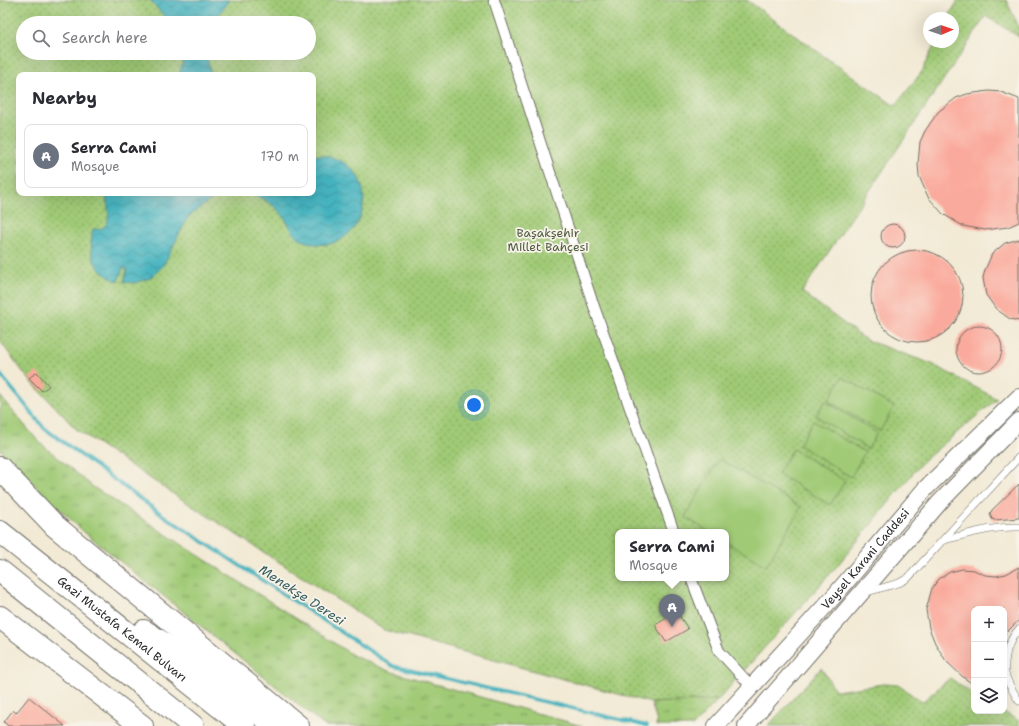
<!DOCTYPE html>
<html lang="en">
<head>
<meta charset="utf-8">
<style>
	:root { --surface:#fff; --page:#f2f2f3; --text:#2b2b33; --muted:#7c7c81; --line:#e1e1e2; --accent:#b5179e }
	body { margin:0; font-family:"Shantell Sans",sans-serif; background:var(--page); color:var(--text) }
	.controls { position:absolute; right:12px; bottom:12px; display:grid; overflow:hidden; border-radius:8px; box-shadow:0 4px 16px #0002 }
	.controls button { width:36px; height:36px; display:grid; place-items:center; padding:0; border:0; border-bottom:1px solid var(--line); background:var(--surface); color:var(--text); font:20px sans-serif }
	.compass { position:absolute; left:923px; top:12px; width:36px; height:36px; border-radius:50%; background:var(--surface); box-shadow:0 4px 16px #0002; rotate:88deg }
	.you { position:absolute; left:474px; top:405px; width:14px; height:14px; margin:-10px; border:3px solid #fff; border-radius:50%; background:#1a73e8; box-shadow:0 0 0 6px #1a73e833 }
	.badge { display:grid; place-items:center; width:26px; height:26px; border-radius:50%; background:var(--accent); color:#fff; font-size:13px; font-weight:700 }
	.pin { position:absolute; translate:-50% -33px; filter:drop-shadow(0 1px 2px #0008) }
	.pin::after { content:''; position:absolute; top:21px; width:14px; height:12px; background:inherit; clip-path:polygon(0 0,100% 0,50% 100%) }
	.popup { position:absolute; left:615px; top:529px; width:114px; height:52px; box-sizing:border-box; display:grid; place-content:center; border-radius:8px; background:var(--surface); filter:drop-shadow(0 1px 3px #0005); font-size:13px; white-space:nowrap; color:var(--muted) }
	.popup b { font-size:15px; color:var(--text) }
	.popup::after { content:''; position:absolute; left:50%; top:100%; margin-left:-8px; border:8px solid transparent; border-top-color:var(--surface) }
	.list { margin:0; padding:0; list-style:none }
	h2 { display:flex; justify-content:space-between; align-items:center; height:52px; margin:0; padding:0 16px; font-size:17px }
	h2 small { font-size:13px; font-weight:400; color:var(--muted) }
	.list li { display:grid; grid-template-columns:26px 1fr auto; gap:12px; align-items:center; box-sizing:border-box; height:64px; margin:0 8px 8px; padding:0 8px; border:1px solid var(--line); border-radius:8px }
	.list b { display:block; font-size:15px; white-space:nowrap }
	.list p { margin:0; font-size:13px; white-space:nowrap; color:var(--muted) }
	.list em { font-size:13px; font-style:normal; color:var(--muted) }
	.icon { flex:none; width:22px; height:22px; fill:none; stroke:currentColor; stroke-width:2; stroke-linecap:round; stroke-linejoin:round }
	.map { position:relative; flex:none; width:1019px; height:726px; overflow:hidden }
	.search { position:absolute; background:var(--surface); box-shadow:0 4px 16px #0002; left:16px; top:16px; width:300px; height:44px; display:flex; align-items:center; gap:10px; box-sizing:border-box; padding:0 14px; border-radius:22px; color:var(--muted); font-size:15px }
	.panel { position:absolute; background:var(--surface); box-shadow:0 4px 16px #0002; left:16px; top:72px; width:300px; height:124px; border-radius:8px }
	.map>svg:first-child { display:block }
</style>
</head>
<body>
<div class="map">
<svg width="1019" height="726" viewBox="0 0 1019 726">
	<defs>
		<pattern id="grass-tufts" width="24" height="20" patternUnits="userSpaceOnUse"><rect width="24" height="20" fill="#a0ca76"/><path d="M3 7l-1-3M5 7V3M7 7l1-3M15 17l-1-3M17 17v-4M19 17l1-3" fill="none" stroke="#83a461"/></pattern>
		<pattern id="park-dots" width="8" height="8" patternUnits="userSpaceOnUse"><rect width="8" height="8" fill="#a0ca76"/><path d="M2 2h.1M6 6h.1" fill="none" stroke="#83a461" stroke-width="1.8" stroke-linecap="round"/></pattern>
		<pattern id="water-waves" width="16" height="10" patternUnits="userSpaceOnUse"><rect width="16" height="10" fill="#44b3bf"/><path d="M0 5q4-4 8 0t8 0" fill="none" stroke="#39929b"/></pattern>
	</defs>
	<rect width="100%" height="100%" fill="#f7f3e8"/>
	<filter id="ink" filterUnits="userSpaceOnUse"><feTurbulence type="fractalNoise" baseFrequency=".025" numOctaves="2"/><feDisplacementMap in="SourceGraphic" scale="8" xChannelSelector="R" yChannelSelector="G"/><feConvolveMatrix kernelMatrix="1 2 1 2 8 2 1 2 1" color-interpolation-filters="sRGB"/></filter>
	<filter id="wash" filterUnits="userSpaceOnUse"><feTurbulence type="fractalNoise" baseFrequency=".012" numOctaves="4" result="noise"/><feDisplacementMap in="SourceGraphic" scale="16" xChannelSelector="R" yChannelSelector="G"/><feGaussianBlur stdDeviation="0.9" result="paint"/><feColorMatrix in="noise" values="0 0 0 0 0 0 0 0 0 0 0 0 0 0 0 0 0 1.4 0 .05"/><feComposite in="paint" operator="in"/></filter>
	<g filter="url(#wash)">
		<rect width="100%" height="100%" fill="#f2ead5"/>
		<!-- grass -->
		<g fill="url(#grass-tufts)" stroke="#667a50">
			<polygon points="0,396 38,441 93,487 354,656 389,671 582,726 325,726 84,532 16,467 0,449"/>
			<polygon points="718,700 693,726 656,726 657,722 651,703"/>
		</g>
		<!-- park -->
		<g fill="url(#park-dots)" stroke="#667a50" fill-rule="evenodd">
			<path d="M 0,0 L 747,0 L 821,54 L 895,106 L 924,69 L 924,66 L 936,42 L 953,42 L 953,18 L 948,18 L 958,0 L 1006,0 L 1019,27 L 1019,37 L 986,16 L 802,292 L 866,340 L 932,364 L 997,399 L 922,462 L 837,566 L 718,700 L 651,703 L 384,630 L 169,491 L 76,429 L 26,376 L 0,341 ZM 23,23 L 309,23 L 309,53 L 23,53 ZM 19,75 L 313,75 L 313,193 L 19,193 ZM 618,532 L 726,532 L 726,578 L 618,578 Z"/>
			<polygon points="821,668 836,691 884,684 898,685 922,702 950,678 974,695 974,711 1002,711 1019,721 1019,726 768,726"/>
		</g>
		<!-- pitch -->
		<g fill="#a0ca76" stroke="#667a50">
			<polygon points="842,377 894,407 880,431 828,401"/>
			<polygon points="825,401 877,433 868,449 816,416"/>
			<polygon points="813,421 865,452 851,477 799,445"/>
			<polygon points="793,449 845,481 830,505 778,474"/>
			<polygon points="719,459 801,507 766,566 726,542 726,532 709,532 685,517"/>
		</g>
		<!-- water -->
		<g fill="url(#water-waves)" stroke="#386f75">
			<polygon points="150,0 229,0 213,23 170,23"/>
			<polygon points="186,53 206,53 211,75 181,75 180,71"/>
			<path d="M 313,155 C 396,156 366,268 302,240 C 291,235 288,220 280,212 C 273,204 261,198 252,193 L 313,193 Z"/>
			<path d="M 105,193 L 231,193 L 213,198 L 188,217 L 163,266 L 150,278 L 135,283 L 124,282 L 127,269 L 123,268 L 118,281 C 93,272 88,253 93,229 C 115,232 108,205 105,193 Z"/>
		</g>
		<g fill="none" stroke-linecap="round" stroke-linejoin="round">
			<!-- stream -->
			<polyline stroke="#44b3bf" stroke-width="3.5" points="0,374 44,428 161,514 393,666 647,726"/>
		</g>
		<g id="blocks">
			<!-- building -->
			<g fill="#faaa9c">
				<polygon points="989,91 1001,92 1019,99 1019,222 1008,227 985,230 963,226 943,214 928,197 919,176 918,164 920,142 925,131 938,112 956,98 967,94"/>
				<circle cx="893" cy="236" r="12"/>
				<polygon points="1019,239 1019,321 1010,319 996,309 986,295 983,278 985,270 992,254 1005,243"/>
				<circle cx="917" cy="296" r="46"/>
				<circle cx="979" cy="349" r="23"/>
				<polygon points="37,372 49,386 42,391 29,378"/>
				<polygon points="1019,484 1019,518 995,520 992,519 990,514 992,510"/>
				<polygon points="1019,567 1019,620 1004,635 1004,609 974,609 974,685 963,677 946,661 935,643 929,628 926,610 932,588 939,579 950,572 962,569 974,570 985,575 996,576 1006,574"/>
				<polygon points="677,612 688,629 666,642 655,625"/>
				<polygon points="29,697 65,726 8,726 4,722 13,710 16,713"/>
			</g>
		</g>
	</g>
	<g filter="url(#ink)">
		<use href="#blocks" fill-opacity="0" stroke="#716e66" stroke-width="1"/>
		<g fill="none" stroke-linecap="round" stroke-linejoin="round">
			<!-- service casing -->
			<g stroke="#716e66" stroke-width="8">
				<g id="service">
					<path d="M 944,540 C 968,534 994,526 1019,527"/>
					<polyline points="867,592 899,583 908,578 1019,457"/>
					<path d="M 1019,629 C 1008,641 1004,657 1005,673 C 1007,683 1014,693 1019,701"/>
				</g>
			</g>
			<!-- pedestrian casing -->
			<g stroke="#716e66" stroke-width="12">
				<g id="pedestrian">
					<polyline points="494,0 591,298 674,532"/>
					<polyline points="691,578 719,651 752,687"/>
				</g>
			</g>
			<!-- tertiary casing -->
			<g stroke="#716e66" stroke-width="18">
				<g id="tertiary">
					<path id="s1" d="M 716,726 L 835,595 L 925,489 L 1019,397"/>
					<polyline points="746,726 940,502 1019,421"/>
				</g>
			</g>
			<!-- trunk casing -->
			<g stroke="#716e66" stroke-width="24">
				<g id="trunk">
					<polyline points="0,468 55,526 298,726"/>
					<path id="s2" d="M 0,532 L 244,726"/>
					<polyline points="0,571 193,726"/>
					<polyline points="0,617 142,726"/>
					<polyline points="144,631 172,649 276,726"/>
				</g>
			</g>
			<!-- service -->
			<use href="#service" stroke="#fff" stroke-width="7"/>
			<!-- pedestrian -->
			<use href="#pedestrian" stroke="#fff" stroke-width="10"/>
			<!-- tertiary -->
			<use href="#tertiary" stroke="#fff" stroke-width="16"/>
			<!-- trunk -->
			<use href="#trunk" stroke="#fff" stroke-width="22"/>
		</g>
	</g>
	<g text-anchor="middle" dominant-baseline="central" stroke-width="3.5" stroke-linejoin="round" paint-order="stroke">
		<!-- park labels -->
		<g font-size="12" fill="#4e5b42" stroke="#f7f3e8">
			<text x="548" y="233">Başakşehir<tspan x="548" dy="14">Millet Bahçesi</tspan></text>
		</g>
		<!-- street labels -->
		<g font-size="12" fill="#2b2b2b" stroke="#f7f3e8">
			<text stroke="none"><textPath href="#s1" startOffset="224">Veysel Karani Caddesi</textPath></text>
			<text stroke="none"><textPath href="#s2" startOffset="156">Gazi Mustafa Kemal Bulvarı</textPath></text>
		</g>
		<!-- water labels -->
		<g font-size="13" font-style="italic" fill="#345b5f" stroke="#f7f3e8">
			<text transform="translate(302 595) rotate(33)">Menekşe Deresi</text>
		</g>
	</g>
</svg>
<div class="controls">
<button>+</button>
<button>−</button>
<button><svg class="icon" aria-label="layers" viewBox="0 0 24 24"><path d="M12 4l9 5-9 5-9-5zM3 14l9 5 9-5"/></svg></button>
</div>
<svg class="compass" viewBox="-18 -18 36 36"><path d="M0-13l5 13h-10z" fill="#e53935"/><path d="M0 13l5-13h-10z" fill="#7c7c81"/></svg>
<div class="you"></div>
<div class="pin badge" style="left:672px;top:627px;background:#6b7280">A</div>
<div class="popup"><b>Serra Cami</b>Mosque</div>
<div class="search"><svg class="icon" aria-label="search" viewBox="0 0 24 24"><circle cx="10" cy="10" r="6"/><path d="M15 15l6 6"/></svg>Search here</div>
<section class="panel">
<h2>Nearby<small></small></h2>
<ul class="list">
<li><span class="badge" style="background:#6b7280">A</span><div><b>Serra Cami</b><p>Mosque</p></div><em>170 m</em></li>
</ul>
</section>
</div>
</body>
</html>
